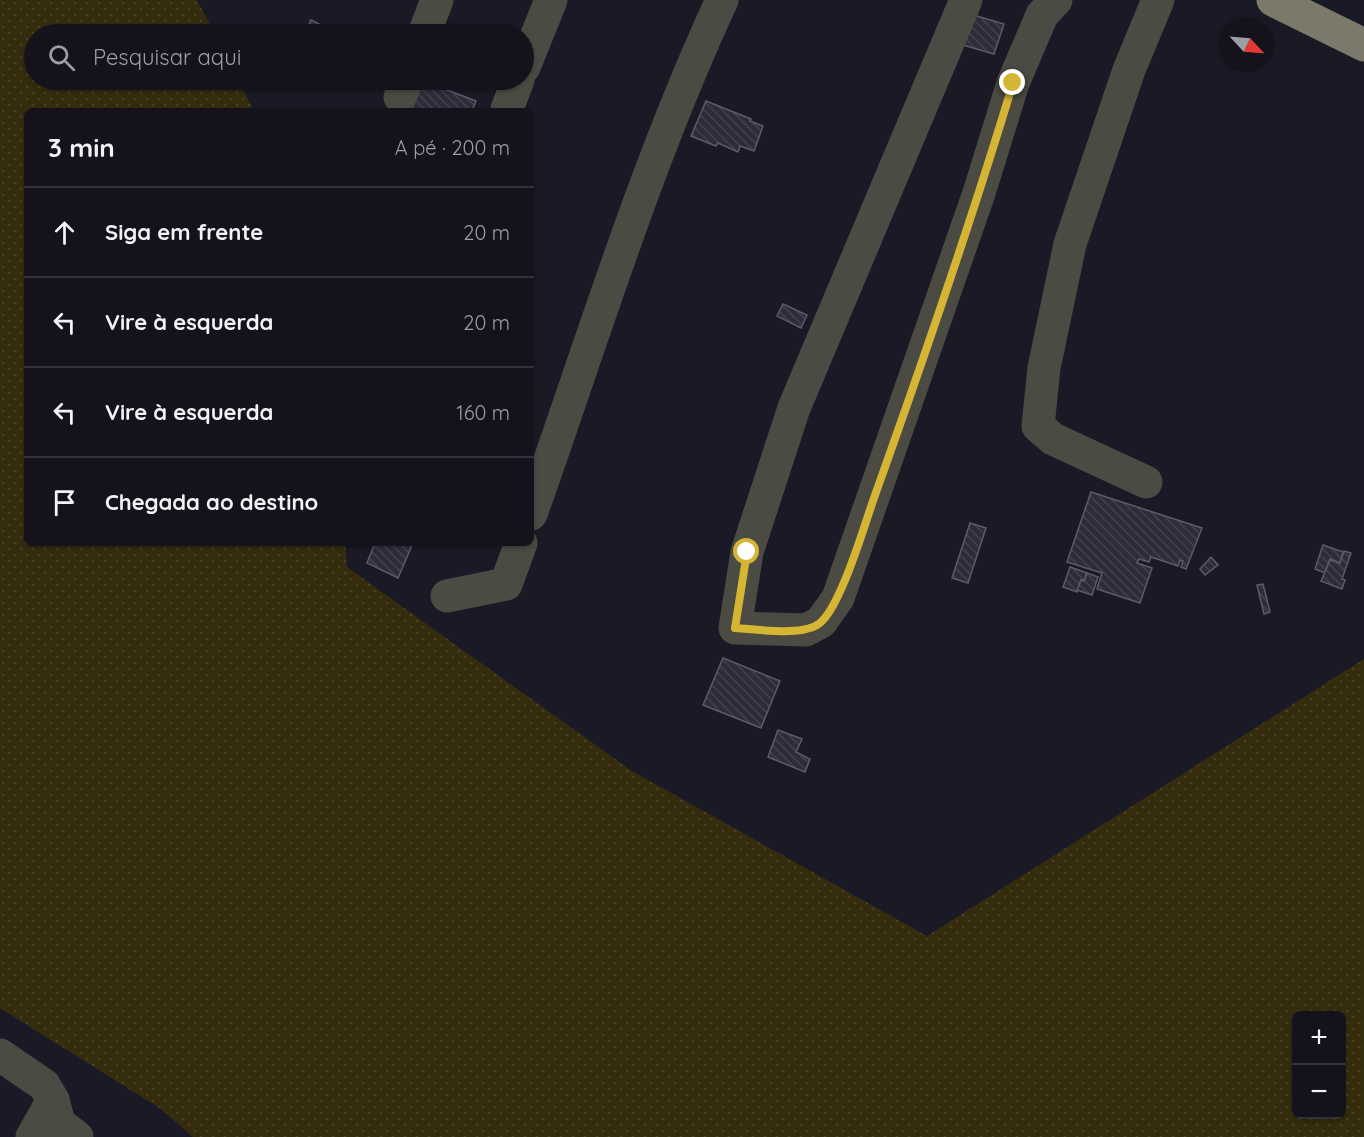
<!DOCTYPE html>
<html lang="pt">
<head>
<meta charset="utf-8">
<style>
	:root { --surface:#14131c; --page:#1d1c25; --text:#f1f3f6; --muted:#9d9ea3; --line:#33323b }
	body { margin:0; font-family:Quicksand,sans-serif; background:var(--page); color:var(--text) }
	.controls { position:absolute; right:18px; bottom:18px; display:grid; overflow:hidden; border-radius:9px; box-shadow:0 2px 4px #0004 }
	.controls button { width:54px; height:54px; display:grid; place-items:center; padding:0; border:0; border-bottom:2px solid var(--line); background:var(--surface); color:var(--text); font:30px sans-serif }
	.compass { position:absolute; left:1220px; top:18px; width:54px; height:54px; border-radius:50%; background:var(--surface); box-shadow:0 2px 4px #0004; rotate:116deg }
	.stop { position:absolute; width:18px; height:18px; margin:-14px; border:4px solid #d5b534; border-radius:50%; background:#fff }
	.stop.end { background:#d5b534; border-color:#fff; box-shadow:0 2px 6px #0008 }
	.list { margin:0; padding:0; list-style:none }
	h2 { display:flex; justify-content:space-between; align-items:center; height:78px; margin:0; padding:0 24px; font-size:26px }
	h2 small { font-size:20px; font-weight:400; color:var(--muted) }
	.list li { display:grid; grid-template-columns:39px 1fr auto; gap:18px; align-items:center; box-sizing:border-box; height:90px; padding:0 24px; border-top:2px solid var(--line) }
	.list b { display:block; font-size:22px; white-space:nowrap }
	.list em { font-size:20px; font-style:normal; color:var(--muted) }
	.icon { flex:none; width:33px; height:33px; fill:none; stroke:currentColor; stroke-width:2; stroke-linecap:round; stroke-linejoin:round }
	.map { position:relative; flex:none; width:1364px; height:1137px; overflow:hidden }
	.search { position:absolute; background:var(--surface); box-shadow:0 2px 4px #0004; left:24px; top:24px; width:510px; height:66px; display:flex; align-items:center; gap:15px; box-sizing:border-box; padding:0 21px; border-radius:33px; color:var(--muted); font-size:22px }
	.panel { position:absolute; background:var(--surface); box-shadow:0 2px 4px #0004; left:24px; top:108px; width:510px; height:438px; border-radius:9px }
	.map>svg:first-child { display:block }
</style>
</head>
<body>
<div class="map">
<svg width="1364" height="1137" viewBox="0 0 1364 1137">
	<defs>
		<pattern id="green-dots" width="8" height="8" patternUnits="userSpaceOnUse" patternTransform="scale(1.5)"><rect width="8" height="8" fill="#342c0d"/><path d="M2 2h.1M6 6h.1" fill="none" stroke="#484125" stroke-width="1.8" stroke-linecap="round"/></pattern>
		<pattern id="building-back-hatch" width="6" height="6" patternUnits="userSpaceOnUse" patternTransform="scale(1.5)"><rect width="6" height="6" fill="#2d2c3a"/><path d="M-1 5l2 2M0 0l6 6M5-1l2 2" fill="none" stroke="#42414e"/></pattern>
	</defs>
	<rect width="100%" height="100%" fill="#1a1926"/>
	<!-- green -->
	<path fill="url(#green-dots)" fill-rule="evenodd" d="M 0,0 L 197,0 L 215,34 L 34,34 L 34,80 L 238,80 L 254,111 L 27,111 L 27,543 L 345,543 L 347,567 L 632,771 L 927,936 L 1364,659 L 1364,1137 L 193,1137 L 161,1109 L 0,1008 ZM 1296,1016 L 1342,1016 L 1342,1114 L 1296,1114 Z"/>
	<!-- building -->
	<g fill="url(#building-back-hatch)" stroke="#5b5b6a" stroke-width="1.5">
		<polygon points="970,14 1004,24 994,54 956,43"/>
		<polygon points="311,20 325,27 321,34 309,34 305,32"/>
		<polygon points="421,80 476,101 472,111 408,111"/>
		<polygon points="706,101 751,119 750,121 763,126 754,151 740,146 738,152 718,143 716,146 691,136"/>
		<polygon points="783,304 807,315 801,328 777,316"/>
		<polygon points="1091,492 1202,528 1186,569 1181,567 1183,561 1180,560 1178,566 1151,557 1149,562 1139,559 1137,563 1152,568 1140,603 1097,589 1102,573 1067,562"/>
		<polygon points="970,523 986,528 968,583 952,578"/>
		<polygon points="375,543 379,545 380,543 413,543 398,578 367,563"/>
		<polygon points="1323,545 1343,552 1340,563 1330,559 1325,573 1315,569"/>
		<polygon points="1344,551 1351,553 1342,579 1345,580 1342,589 1321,581 1330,560 1340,563"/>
		<polygon points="1211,557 1218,565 1205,575 1200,569"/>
		<polygon points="1070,567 1087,573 1084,581 1081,580 1077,592 1063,587"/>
		<polygon points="1087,573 1098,577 1092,595 1077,590 1081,580 1084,581"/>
		<polygon points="1263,584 1270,612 1264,614 1257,585"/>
		<polygon points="723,658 780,681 761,728 703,705"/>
		<polygon points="778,730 802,739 796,752 810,759 805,772 768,757"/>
	</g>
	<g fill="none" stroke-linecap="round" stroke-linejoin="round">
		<!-- minor -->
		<g stroke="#4b4a43" stroke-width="33">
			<polyline points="966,0 794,408 747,552 735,628 806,630 821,622 838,598 979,193 1013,83 1042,15 1056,0"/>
			<polyline points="424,34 437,0"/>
			<polyline points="524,67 551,0"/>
			<polyline points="400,97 407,80"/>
			<polyline points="507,109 518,80"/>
			<polyline points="1146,482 1053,439 1038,426 1044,368 1070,244 1129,70 1158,0"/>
			<path d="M 531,514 C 592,342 645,166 722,0"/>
			<polyline points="447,596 506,584 521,543"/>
			<polyline points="0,1055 44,1085 53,1100 32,1137"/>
			<polyline points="53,1100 59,1123 77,1137"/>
		</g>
		<!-- major -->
		<polyline stroke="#7c786a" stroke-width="33" points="1273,0 1364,45"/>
	</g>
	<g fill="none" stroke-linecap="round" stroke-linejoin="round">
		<!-- route -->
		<path stroke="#d5b534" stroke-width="8" d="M 747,552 L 735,628 C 757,629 803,637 820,623 C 841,606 864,526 874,498 C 923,361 971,223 1013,83"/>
	</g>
</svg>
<div class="controls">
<button>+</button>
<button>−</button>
</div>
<svg class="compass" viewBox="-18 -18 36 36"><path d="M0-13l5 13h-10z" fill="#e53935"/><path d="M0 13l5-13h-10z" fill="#9d9ea3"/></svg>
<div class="stop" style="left:747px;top:552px"></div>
<div class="stop end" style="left:1013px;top:83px"></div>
<div class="search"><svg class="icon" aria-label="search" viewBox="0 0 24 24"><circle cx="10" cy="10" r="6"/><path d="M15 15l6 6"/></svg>Pesquisar aqui</div>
<section class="panel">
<h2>3 min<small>A pé · 200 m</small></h2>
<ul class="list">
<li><svg class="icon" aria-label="ahead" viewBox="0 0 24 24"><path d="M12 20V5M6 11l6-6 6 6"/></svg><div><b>Siga em frente</b></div><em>20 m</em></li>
<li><svg class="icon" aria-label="left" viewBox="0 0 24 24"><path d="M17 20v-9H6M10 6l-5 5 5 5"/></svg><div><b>Vire à esquerda</b></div><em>20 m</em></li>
<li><svg class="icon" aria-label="left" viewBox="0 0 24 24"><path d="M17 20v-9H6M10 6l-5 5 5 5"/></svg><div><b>Vire à esquerda</b></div><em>160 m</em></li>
<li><svg class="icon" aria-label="arrive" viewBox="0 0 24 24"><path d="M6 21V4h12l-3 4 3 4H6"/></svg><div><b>Chegada ao destino</b></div></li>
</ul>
</section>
</div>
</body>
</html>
